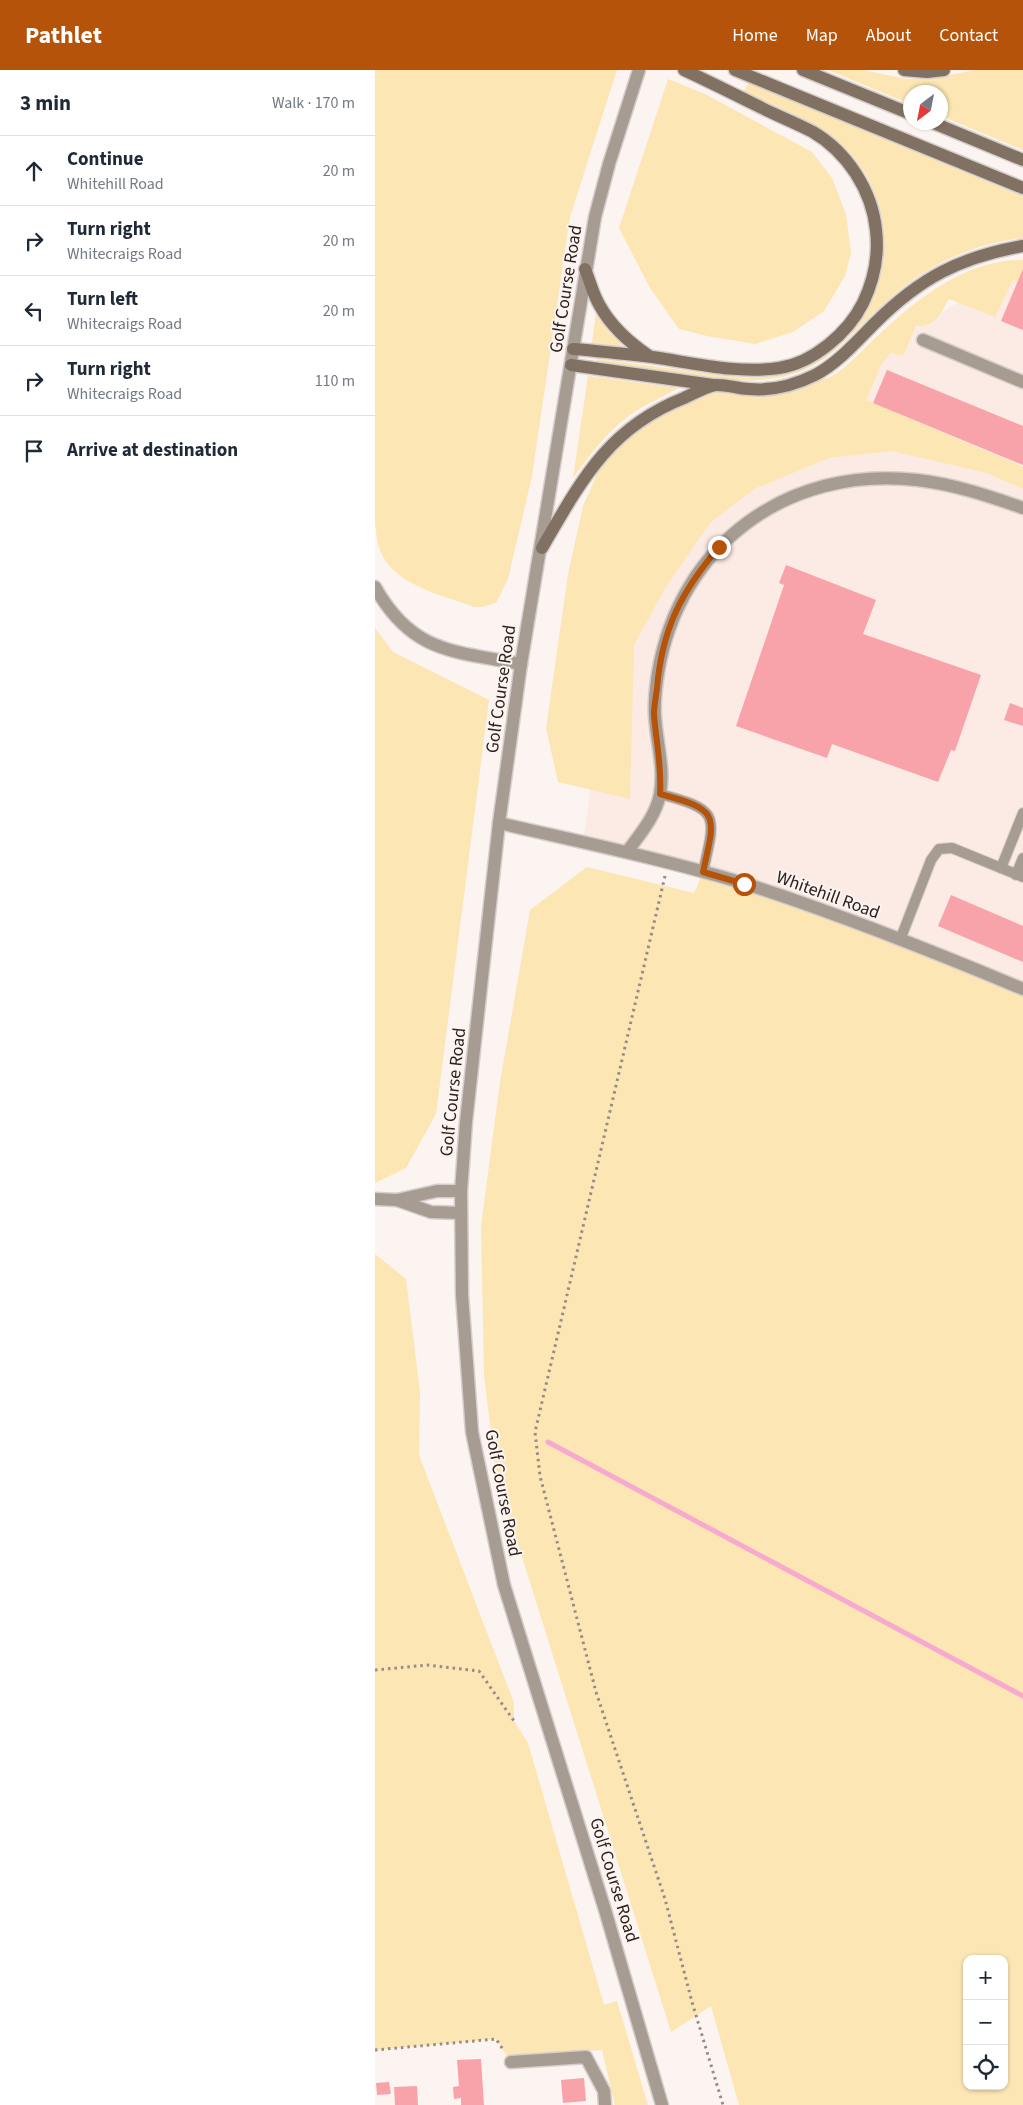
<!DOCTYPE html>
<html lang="en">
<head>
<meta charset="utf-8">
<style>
	:root { --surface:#fff; --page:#f2f2f3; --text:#1f2937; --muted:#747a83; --line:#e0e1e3; --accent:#b45309 }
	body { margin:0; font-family:"Source Sans 3",sans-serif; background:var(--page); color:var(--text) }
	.controls { position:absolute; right:15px; bottom:15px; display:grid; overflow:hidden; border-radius:10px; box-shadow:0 1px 4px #0004 }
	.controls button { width:45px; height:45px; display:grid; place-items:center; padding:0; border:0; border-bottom:1px solid var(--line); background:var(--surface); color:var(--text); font:25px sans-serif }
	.compass { position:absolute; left:528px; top:15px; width:45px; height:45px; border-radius:50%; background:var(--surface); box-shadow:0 1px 4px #0004; rotate:212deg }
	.stop { position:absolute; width:15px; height:15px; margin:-11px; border:4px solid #b45309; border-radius:50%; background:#fff }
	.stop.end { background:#b45309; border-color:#fff; box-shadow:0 1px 5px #0008 }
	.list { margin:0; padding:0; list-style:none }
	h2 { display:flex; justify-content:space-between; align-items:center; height:65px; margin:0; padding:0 20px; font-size:21px }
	h2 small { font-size:16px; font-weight:400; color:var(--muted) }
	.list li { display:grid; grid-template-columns:32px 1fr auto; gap:15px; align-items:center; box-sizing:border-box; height:70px; padding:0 20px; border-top:1px solid var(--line) }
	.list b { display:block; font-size:19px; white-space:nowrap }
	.list p { margin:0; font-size:16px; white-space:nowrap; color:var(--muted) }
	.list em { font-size:16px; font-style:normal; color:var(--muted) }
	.icon { flex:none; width:28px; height:28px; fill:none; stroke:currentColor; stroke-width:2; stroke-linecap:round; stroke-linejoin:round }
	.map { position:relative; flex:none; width:648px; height:2035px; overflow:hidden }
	header { display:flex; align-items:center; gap:30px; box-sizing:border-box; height:70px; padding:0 25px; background:var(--accent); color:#fff }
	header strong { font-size:24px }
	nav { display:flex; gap:28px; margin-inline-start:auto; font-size:18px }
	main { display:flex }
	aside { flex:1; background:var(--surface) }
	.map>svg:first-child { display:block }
</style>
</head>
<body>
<header>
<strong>Pathlet</strong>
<nav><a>Home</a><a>Map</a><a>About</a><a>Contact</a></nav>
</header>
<main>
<aside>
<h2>3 min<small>Walk · 170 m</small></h2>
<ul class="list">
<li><svg class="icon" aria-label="ahead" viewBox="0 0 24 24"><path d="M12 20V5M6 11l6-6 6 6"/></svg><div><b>Continue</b><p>Whitehill Road</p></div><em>20 m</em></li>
<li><svg class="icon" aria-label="right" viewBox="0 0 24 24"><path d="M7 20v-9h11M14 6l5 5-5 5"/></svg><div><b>Turn right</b><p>Whitecraigs Road</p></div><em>20 m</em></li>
<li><svg class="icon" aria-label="left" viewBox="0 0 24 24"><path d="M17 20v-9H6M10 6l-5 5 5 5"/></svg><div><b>Turn left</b><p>Whitecraigs Road</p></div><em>20 m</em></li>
<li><svg class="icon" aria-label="right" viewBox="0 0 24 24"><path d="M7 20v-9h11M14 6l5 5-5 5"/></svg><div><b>Turn right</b><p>Whitecraigs Road</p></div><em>110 m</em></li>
<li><svg class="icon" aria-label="arrive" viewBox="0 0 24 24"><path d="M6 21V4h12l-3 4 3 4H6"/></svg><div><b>Arrive at destination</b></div></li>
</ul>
</aside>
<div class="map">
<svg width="648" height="2035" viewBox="0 0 648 2035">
	<rect width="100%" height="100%" fill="#fbf4f1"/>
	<!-- built -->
	<polygon fill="#fceae4" points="632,202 648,206 648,925 475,852 208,772 243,530 456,311"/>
	<!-- green -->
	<g fill="#fce6b4" fill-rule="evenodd">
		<path d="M 0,0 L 242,0 L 195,147 L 157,406 L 133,509 L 121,533 L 107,537 L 99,537 C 68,525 24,517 7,485 C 2,475 1,462 0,451 Z"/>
		<polygon points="453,0 488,0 531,9 556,9 599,0 648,0 648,80 566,46 566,22 536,22 535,34"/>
		<polygon points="293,9 330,24 437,82 457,108 471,144 476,183 470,206 449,241 418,262 380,274 332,266 304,259 275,218 244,158"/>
		<path d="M 373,13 L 648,126 L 648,168 C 602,173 556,193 521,223 C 461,274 448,315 357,310 L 221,292 L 222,289 C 254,293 287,297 319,302 C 348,305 377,311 405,305 C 506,282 542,161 476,84 C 450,53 404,39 369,21 Z"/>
		<path d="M 648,190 L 648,214 L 638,210 L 620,247 L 574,229 C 565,244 561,257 541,256 L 528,286 L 516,283 L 507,293 L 491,330 L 648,397 L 648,419 L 612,403 L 517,381 L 454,388 L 379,419 L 335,453 L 290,518 L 259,575 L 255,729 L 183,712 L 171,658 L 193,504 L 208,436 L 235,375 L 254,358 L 340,315 L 376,319 L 441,304 L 450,309 C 469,302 483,284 497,271 C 539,232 587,190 648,190 Z"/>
		<polygon points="221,243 234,262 247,274 247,277 217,273"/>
		<path d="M 213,306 L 303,318 C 287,328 270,334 255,345 C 232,362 215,384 198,408 Z"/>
		<polygon points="0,558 18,582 114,630 61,1044 31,1098 0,1113"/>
		<path d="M 212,797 L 319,823 L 328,802 L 648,919 L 648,2035 L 364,2035 L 336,1936 L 296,1962 L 121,1404 L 109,1305 L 106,1156 L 125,1012 L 155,840 ZM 592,1889 L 629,1889 L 629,2016 L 592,2016 Z"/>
		<polygon points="0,1184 31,1209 45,1322 44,1385 139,1633 139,1651 153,1673 229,1935 242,1931 273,2035 240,2035 227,1980 131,1985 121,1969 0,1980"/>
	</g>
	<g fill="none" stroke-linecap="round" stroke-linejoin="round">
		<!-- stream -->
		<polyline stroke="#f7a9d0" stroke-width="5" points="173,1372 648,1626"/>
	</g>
	<!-- building -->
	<g fill="#f8a2aa">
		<polygon points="648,199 648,260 626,251"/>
		<polygon points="512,300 648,356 648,395 498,333"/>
		<polygon points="411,495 501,530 488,564 606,605 580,681 576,680 563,712 457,674 452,688 361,656 409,515 404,513"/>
		<polygon points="635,633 648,638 648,656 629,650"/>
		<polygon points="576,825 648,856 648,892 563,856"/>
		<polygon points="106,1989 109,2035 86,2035 86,2028 79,2029 78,2017 84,2016 82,1990"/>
		<polygon points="209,2008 211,2031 188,2033 186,2010"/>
		<polygon points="14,2012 16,2024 2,2025 1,2013"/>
		<polygon points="42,2016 43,2035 20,2035 19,2017"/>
	</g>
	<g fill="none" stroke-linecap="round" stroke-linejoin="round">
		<!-- service casing -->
		<g stroke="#d6cecb" stroke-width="12">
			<g id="service">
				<path d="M 285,724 C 345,740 341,744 328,802"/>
				<polyline points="626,798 648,743"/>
				<polyline points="641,805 648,788"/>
				<polyline points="525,870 556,790 564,779 577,778 648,807"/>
			</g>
		</g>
		<!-- minor casing -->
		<g stroke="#d6cecb" stroke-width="15">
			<g id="minor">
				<polyline points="548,270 648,312"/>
				<path d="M 0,517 C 37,583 78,581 146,594"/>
				<path d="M 124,753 C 206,772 288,789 368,813 C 462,843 557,881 648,919"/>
				<path d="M 252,782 C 265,764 281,746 285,724 C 290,697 281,671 280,645 C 279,632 281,616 283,603 C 304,475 413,395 542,410 C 578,414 614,426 648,438"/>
				<polyline points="136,1992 211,1987 229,2021 230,2035"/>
			</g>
		</g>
		<!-- tertiary casing -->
		<g stroke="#d6cecb" stroke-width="15">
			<g id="tertiary">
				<polyline points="264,0 234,94 220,147 146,594 124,753 91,1052 86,1121 87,1225 97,1362 129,1515 230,1840 287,2035"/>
				<polyline points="0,1129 22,1130 56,1142 86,1143"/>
				<polyline points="22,1130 62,1121 86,1121"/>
			</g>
		</g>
		<!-- secondary casing -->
		<g stroke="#d6cecb" stroke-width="15">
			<g id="secondary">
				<polyline points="360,0 648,118"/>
				<polyline points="428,0 536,44"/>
				<polyline points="529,0 552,2 569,0"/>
				<polyline points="556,52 648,90"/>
				<path d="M 210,199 C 215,211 218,225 225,236 C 236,256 255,273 274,286"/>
				<path d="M 198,279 C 224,281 251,284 277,287 C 319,293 361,304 404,298 C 438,293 473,263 488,233 C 499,210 504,185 501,160 C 497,120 472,82 438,62 C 421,53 403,46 387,38 C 361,25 335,12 309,0"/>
				<polyline points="196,295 338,315"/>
				<path d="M 167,478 C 206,411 233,358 309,328 C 318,324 330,317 340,315 C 351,314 363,319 374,319 C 396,321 420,315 440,305 C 463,293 482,271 500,253 C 545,208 585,187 648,176"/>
			</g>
		</g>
		<!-- path -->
		<g stroke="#958b87" stroke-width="3" stroke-dasharray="2.5 4" stroke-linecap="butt">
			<polyline points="290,806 160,1362 165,1406 221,1622 290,1829 317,1932 348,2035"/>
			<polyline points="0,1600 52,1595 104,1601 139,1651"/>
			<polyline points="0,1980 121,1969 129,1981"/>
		</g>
		<!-- service -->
		<use href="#service" stroke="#a79c92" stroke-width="10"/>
		<!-- minor -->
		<use href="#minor" stroke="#a79c92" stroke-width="12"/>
		<!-- tertiary -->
		<use href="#tertiary" stroke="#a79c92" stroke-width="12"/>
		<!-- secondary -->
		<use href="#secondary" stroke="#817163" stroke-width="12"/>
	</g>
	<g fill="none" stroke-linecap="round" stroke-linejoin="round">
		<!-- route -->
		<path stroke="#b45309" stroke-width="6" d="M 344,477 C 306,522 287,559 282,618 C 281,626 279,636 279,644 C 281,672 287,696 285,724 C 345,740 341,744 328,802 L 369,814"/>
	</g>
	<g text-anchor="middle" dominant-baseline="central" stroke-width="4" stroke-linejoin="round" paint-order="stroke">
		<!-- street labels -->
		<g font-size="18" fill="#2e211d" stroke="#fbf4f1">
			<text transform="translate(191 219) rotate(-81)">Golf Course Road</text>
			<text transform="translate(126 619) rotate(-82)">Golf Course Road</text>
			<text transform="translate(453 825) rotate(20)">Whitehill Road</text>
			<text transform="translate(78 1022) rotate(-84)">Golf Course Road</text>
			<text transform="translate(128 1423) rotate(79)">Golf Course Road</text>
			<text transform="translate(239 1810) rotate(73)">Golf Course Road</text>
		</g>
	</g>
</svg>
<div class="controls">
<button>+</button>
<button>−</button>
<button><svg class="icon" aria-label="locate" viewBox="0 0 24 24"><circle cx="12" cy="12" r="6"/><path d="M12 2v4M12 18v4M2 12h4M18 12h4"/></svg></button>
</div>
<svg class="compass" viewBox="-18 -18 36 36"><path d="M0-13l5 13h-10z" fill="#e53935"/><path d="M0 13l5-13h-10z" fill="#747a83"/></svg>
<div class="stop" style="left:369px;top:814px"></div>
<div class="stop end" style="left:344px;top:477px"></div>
</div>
</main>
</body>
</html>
